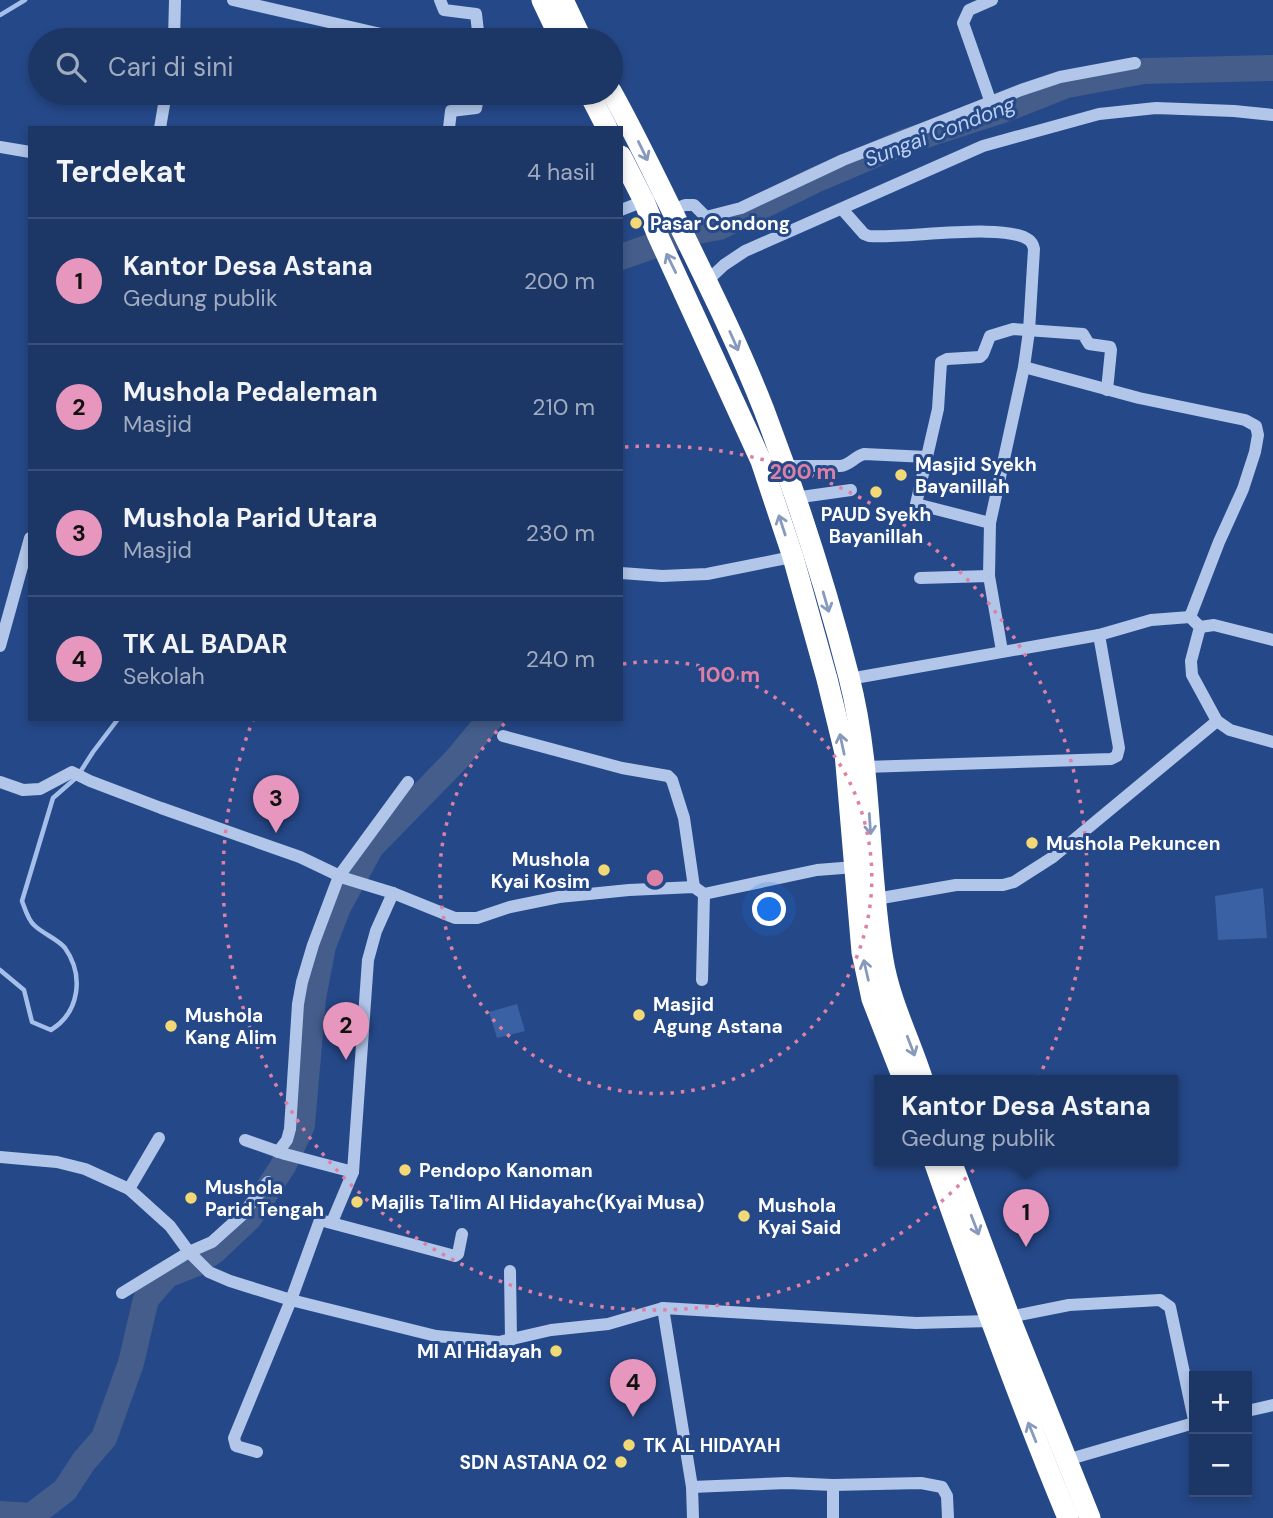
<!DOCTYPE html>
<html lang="id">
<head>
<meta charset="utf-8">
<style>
	:root { --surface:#1c3666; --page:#29416f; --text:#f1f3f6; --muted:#a0abbf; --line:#3a507a; --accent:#e797bd }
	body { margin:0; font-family:"DM Sans",sans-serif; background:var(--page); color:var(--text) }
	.controls { position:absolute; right:21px; bottom:21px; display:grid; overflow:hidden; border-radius:0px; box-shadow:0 4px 10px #0003 }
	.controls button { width:63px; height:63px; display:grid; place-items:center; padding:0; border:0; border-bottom:2px solid var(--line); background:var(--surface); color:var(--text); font:35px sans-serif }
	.you { position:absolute; left:770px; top:910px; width:24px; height:24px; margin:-18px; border:5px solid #fff; border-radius:50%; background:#1a73e8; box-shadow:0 0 0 10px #1a73e833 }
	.badge { display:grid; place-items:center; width:46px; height:46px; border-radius:50%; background:var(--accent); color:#111; font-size:23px; font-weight:700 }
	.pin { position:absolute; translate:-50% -58px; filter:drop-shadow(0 2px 4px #0008) }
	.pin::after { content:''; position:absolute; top:37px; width:24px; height:21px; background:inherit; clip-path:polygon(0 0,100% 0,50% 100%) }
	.popup { position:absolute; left:874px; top:1075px; width:304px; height:91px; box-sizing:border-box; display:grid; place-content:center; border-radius:0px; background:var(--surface); filter:drop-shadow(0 2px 5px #0005); font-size:23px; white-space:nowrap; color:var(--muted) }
	.popup b { font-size:26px; color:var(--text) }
	.popup::after { content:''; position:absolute; left:50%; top:100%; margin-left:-14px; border:14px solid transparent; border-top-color:var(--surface) }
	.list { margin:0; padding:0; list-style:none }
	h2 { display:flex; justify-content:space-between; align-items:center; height:91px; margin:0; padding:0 28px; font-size:30px }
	h2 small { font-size:23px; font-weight:400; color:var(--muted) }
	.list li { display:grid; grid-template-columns:46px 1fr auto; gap:21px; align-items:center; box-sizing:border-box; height:126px; padding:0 28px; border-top:2px solid var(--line) }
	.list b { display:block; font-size:26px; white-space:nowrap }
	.list p { margin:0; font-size:23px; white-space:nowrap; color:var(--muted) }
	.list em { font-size:23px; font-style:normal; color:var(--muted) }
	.icon { flex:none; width:38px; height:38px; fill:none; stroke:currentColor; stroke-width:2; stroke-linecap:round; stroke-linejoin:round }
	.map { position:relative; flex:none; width:1273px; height:1518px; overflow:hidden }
	.search { position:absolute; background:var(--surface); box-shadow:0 4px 10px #0003; left:28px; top:28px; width:595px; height:77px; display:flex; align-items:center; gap:18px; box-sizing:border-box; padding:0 24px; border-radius:38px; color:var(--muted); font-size:26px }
	.panel { position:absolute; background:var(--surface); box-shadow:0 4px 10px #0003; left:28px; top:126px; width:595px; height:595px; border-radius:0px }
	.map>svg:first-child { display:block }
</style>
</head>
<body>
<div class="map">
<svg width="1273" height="1518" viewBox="0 0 1273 1518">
	<rect width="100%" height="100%" fill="#254888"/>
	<!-- green -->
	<g fill="#3961a4">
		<polygon points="1263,888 1267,938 1218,940 1215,896"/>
		<polygon points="517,1004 525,1031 497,1038 489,1012"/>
	</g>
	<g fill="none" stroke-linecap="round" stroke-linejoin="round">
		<!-- stream -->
		<g stroke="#a5bfea" stroke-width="4.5">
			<polyline points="0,15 25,0"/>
			<path d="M 0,970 L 24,990 L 32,1022 L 51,1030 C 80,1012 84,975 65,948 C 58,939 43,934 34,925 C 28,920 25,909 22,901 L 53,798 L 77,777 L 93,752 L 118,719"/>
		</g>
		<!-- river -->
		<g stroke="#445d8b" stroke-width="26">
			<polyline points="621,257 692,232 719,227 815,180 907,141 1003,110 1067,85 1144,71 1273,68"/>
			<polyline points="0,1514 31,1516 65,1490 84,1461 104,1438 131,1363 146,1299 167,1275 195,1264 214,1251 249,1218 283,1166 302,1125 313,998 323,946 338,907 371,847 456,760 490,719"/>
		</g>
		<!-- minor -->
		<g stroke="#b1c6e9" stroke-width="12">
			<polyline points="233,0 407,40"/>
			<polyline points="440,0 444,10 476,14 479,40"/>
			<polyline points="174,40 175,0"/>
			<polyline points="991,103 963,23 969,10 992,0"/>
			<polyline points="160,128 166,93"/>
			<polyline points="449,128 451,111 476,108 479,93"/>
			<polyline points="0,147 30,152"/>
			<path d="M 842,209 L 864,234 L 869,236 C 904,239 1005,222 1029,240 C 1033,243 1033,245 1034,249 L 1029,331 L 1024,367 L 1139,398 L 1245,420 L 1256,426 L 1258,435 L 1255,452 L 1243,489 L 1219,542 L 1190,617"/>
			<polyline points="621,210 644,201"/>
			<polyline points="672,210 685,205 694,205 706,217 741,208 843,160 1021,90 1060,77 1135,63"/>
			<polyline points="707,281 724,265 745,251 983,146 1099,114 1156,108 1234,111 1273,115"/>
			<path d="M 783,466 L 840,466 C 850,465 854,457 864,454 L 927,457"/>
			<polyline points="794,498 851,490"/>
			<polyline points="990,523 1024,367"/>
			<polyline points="621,573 662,576 707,574 797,556"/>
			<polyline points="989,576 990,523 916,504 938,409 941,362 947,359 980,357 983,354 990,336 1013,329 1083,334 1089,344 1110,347 1111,350 1107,390"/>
			<polyline points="920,578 989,576 1002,651"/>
			<polyline points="1200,627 1214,625 1273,640"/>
			<polyline points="0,646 30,538"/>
			<polyline points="849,679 1099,635 1151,620 1190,617 1200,627 1191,661 1192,675 1217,721 1230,730 1273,742"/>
			<polyline points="503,736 622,768 668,776 672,780 684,818 694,887"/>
			<polyline points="865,767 1111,759 1117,756 1119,748 1099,635"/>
			<polyline points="0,782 23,790 40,789 72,772 90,781 161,808 300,857 344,878 393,893 455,918 477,918 510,907 559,897 629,890 694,887 704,894 817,870 855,867"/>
			<polyline points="876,899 956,885 1003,885 1014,882 1053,857 1217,721"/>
			<polyline points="702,980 704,894"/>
			<polyline points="245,1140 285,1154 353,1172"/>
			<polyline points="278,1152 287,1140 290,1129 298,1004 302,982 313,945 339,876 408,782"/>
			<polyline points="0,1157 57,1162 85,1169 129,1189 170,1226 189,1252 209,1272 230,1281 291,1300 436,1336 499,1342 551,1330 608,1324 663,1308 916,1323 990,1321 1069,1305 1160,1300 1170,1307 1194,1420"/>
			<polyline points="129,1189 159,1138"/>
			<polyline points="332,1222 353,1172 368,960 376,931 393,893"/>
			<polyline points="510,1271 511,1340"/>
			<polyline points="122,1293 189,1252 212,1242 242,1215 268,1182"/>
			<polyline points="663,1308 692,1487 693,1518"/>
			<polyline points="1247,1411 1273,1405"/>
			<polyline points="257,1452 236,1446 234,1438 291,1300 320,1220 455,1256 458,1254 462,1234"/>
			<polyline points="1063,1461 1194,1423"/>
			<polyline points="833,1485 833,1518"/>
			<polyline points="692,1487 787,1483 833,1485 921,1483 942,1487 947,1496 948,1518"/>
		</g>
		<!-- highway -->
		<g stroke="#fff" stroke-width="21">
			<polyline points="542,0 561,40"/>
			<polyline points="563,0 582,40"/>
			<path d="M 611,91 C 635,134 656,178 678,223 C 708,284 739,346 764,410 C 797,497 826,587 849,677 C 873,770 867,866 883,960 C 890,1002 910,1040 923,1081"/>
			<polyline points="589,93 607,128"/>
			<polyline points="621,156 644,201 658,236 761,461 793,557 827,679 845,753 862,952 872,999 904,1081"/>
			<path d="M 934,1161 C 976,1281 1019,1401 1068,1518"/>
			<polyline points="951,1161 1009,1316 1090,1518"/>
		</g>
	</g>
	<!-- one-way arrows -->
	<defs><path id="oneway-shaft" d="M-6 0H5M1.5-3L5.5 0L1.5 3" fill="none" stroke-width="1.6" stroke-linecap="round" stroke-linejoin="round" transform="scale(1.75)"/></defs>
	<g stroke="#879abe">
		<use href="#oneway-shaft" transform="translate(643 151) rotate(64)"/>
		<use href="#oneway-shaft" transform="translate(671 263) rotate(-116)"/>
		<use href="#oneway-shaft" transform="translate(734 341) rotate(66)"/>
		<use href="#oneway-shaft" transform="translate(782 525) rotate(-108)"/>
		<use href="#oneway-shaft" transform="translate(826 602) rotate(74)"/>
		<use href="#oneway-shaft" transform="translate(842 744) rotate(-102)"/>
		<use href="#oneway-shaft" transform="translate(870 824) rotate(86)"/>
		<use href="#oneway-shaft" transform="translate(866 970) rotate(-103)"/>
		<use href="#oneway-shaft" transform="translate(911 1046) rotate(69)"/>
		<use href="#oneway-shaft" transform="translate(975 1225) rotate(69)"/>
		<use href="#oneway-shaft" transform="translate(1032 1432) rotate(-112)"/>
	</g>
	<!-- distance rings -->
	<g fill="none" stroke="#dd80a5" stroke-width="3.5" stroke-dasharray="3.5 7">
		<path d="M623 664A216 216 0 1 1 508 720"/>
		<path d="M625 447A432 432 0 1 1 253 720"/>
	</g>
	<!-- markers -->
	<g fill="#f3d975" stroke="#254888" stroke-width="2.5">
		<circle cx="636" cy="223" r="7"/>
		<circle cx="901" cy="475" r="7"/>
		<circle cx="876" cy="492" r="7"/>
		<circle cx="1032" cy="843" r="7"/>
		<circle cx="604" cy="870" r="7"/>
		<circle cx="639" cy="1015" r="7"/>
		<circle cx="171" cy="1026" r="7"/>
		<circle cx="405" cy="1170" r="7"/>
		<circle cx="191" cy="1198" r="7"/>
		<circle cx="357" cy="1202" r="7"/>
		<circle cx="744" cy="1216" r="7"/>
		<circle cx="556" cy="1351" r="7"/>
		<circle cx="629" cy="1445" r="7"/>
		<circle cx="621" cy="1462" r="7"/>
	</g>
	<g text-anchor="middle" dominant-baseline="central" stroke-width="6" stroke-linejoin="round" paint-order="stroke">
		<!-- poi labels -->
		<g font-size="19" font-weight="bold" fill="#fff" stroke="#254888" text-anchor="start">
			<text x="650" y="223">Pasar Condong</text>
			<text x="915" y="464">Masjid Syekh<tspan x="915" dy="22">Bayanillah</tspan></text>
			<text x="876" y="514" text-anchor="middle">PAUD Syekh<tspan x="876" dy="22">Bayanillah</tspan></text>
			<text x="1046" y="843">Mushola Pekuncen</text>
			<text x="590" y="859" text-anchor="end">Mushola<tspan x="590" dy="22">Kyai Kosim</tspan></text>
			<text x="653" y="1004">Masjid<tspan x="653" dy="22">Agung Astana</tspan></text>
			<text x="185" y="1015">Mushola<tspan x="185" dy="22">Kang Alim</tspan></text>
			<text x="419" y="1170">Pendopo Kanoman</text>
			<text x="205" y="1187">Mushola<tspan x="205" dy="22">Parid Tengah</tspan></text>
			<text x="371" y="1202">Majlis Ta'lim Al Hidayahc(Kyai Musa)</text>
			<text x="758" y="1205">Mushola<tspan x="758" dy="22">Kyai Said</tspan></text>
			<text x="542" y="1351" text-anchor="end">MI Al Hidayah</text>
			<text x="643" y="1445">TK AL HIDAYAH</text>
			<text x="607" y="1462" text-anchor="end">SDN ASTANA 02</text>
		</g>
		<!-- water labels -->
		<g font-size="21" font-style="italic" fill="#bcd0f0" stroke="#254888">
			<text transform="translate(940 132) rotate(-21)">Sungai Condong</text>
		</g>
	</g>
	<circle cx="655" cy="878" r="10" fill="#dd80a5" stroke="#254888" stroke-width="3.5"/>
	<g font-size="21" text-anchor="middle" font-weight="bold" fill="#dd80a5" stroke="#254888" stroke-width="6" stroke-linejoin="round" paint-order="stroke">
		<text x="803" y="479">200 m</text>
		<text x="729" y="682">100 m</text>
	</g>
</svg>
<div class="controls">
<button>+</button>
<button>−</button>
</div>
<div class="you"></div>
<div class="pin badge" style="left:1026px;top:1247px">1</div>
<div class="popup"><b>Kantor Desa Astana</b>Gedung publik</div>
<div class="pin badge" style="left:346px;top:1060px">2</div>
<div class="pin badge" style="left:276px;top:833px">3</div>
<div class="pin badge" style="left:633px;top:1417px">4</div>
<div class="search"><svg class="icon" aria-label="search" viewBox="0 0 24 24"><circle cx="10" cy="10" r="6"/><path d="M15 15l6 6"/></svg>Cari di sini</div>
<section class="panel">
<h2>Terdekat<small>4 hasil</small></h2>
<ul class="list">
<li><span class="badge">1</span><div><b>Kantor Desa Astana</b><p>Gedung publik</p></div><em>200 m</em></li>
<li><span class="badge">2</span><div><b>Mushola Pedaleman</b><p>Masjid</p></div><em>210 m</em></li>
<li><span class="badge">3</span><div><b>Mushola Parid Utara</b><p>Masjid</p></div><em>230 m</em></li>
<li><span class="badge">4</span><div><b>TK AL BADAR</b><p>Sekolah</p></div><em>240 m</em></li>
</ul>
</section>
</div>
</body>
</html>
